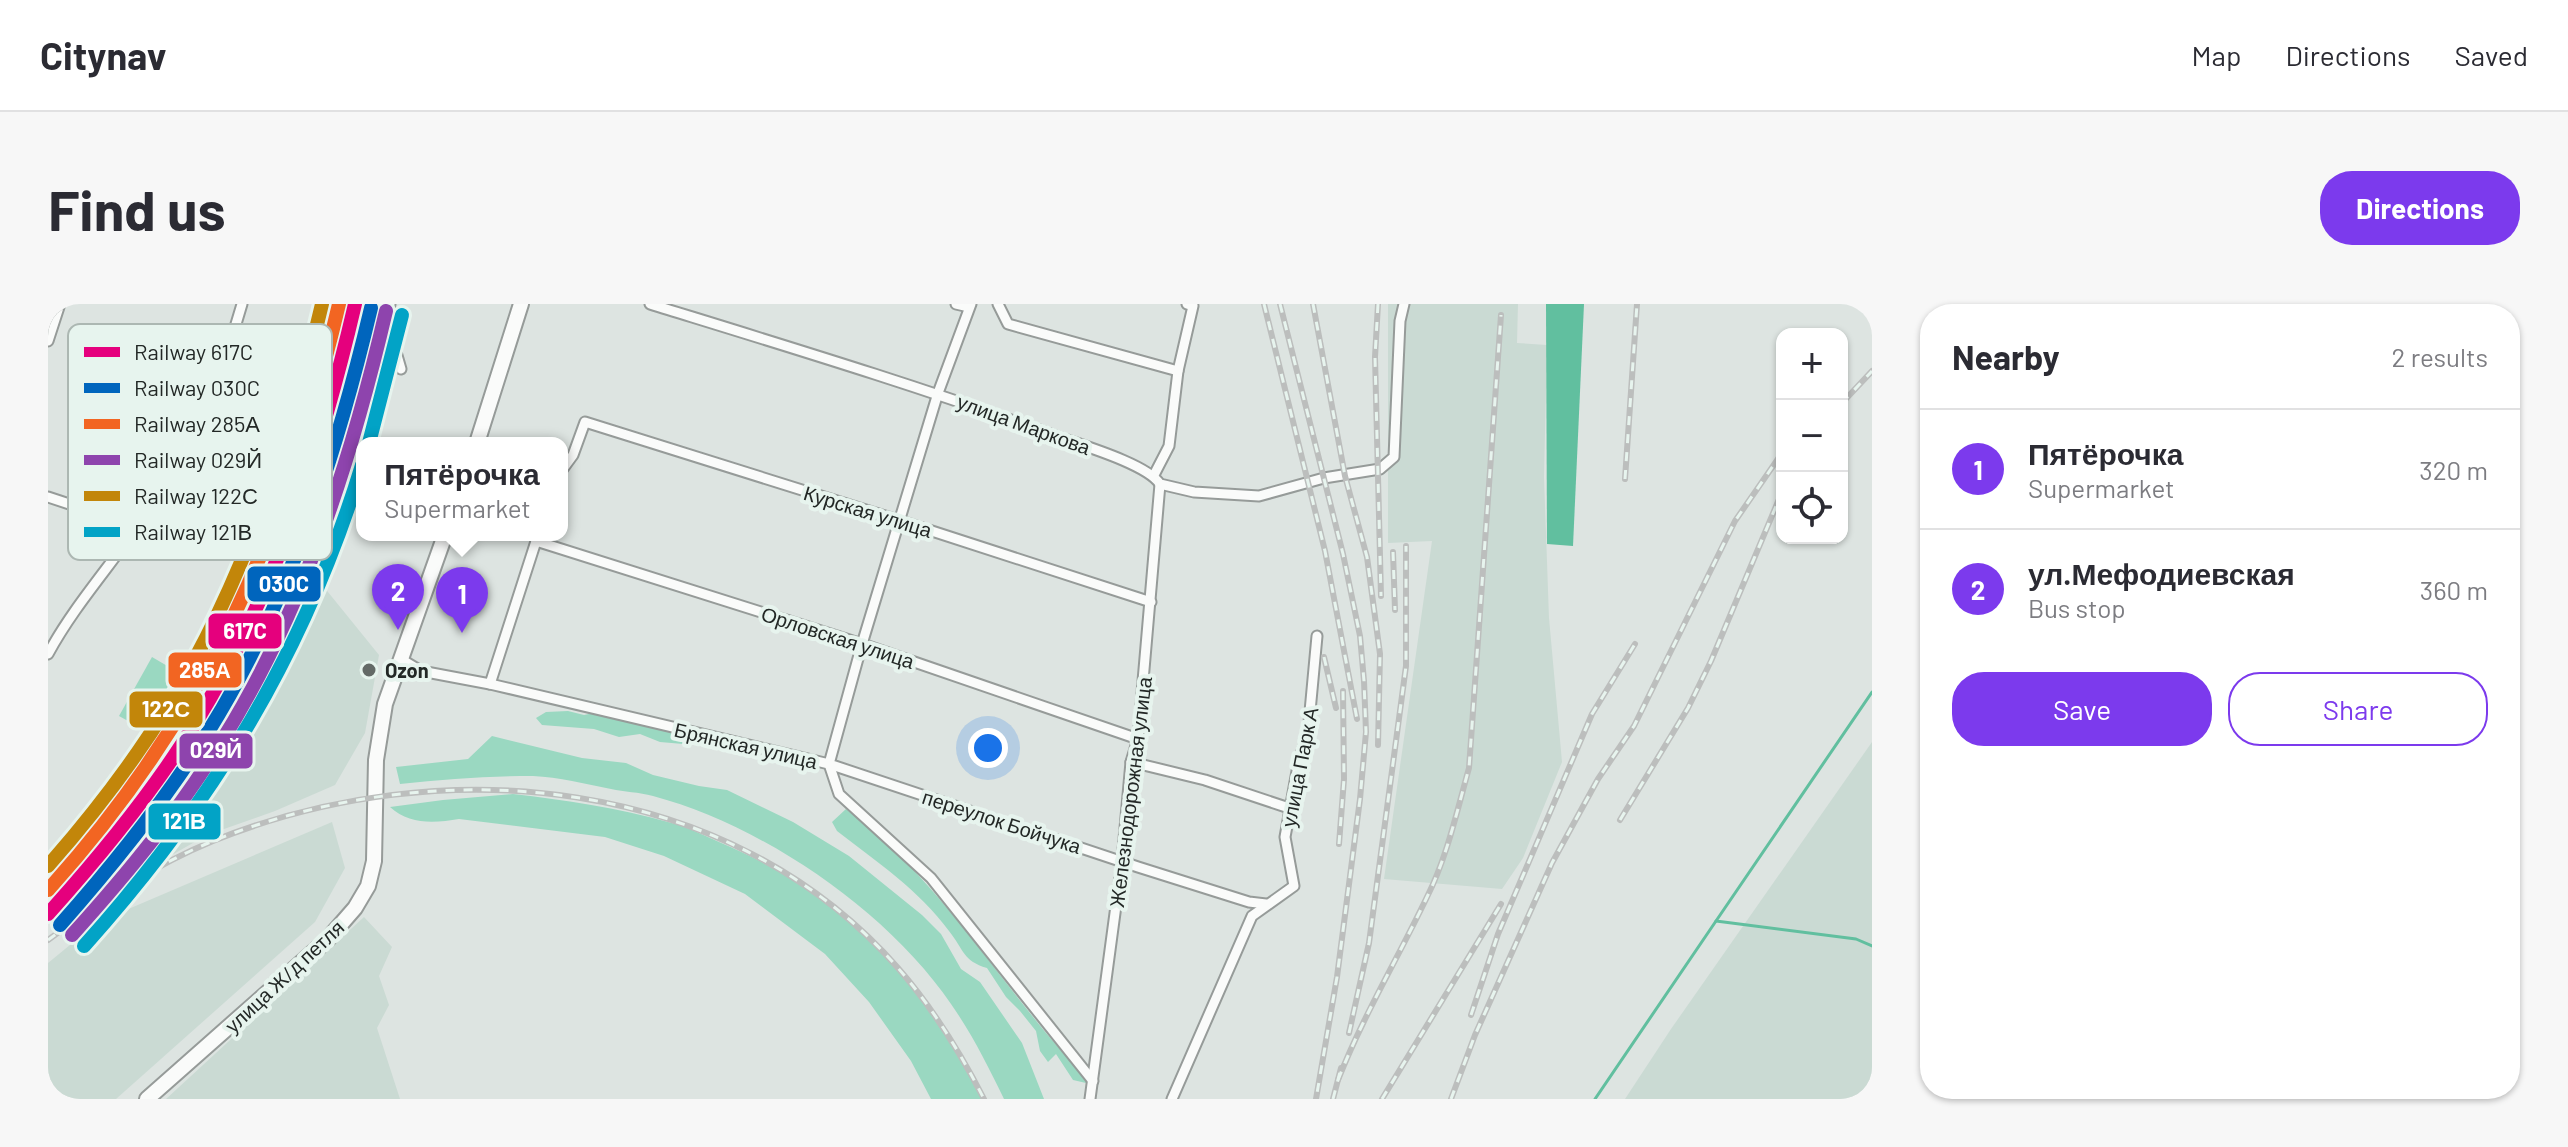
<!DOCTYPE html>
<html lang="en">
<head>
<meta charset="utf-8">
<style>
	:root { --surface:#fff; --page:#f7f7f7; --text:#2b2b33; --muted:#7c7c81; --line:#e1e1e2; --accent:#7c3aed }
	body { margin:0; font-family:Barlow,sans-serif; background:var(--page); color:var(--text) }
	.controls { position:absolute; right:24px; top:24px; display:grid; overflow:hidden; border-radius:16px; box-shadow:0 2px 6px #0004 }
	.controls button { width:72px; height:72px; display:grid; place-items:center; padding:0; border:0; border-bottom:2px solid var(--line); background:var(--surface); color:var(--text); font:40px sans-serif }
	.you { position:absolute; left:940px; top:444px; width:28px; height:28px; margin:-20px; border:6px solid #fff; border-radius:50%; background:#1a73e8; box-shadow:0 0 0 12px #1a73e833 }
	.badge { display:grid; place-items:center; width:52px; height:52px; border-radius:50%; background:var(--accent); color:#fff; font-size:26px; font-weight:700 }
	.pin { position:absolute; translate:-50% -66px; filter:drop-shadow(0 2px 4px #0008) }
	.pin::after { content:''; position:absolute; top:42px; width:28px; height:24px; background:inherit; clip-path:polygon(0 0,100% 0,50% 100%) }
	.popup { position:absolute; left:308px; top:133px; width:212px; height:104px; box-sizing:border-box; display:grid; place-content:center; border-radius:16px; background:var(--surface); filter:drop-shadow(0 2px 6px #0005); font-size:26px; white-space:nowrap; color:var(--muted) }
	.popup b { font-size:30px; color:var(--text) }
	.popup::after { content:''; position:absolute; left:50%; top:100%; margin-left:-16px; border:16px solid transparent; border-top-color:var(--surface) }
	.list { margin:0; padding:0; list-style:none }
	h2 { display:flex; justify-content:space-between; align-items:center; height:104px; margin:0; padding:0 32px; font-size:34px }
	h2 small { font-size:26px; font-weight:400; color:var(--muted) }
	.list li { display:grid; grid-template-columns:52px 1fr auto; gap:24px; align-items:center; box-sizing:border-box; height:120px; padding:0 32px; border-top:2px solid var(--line) }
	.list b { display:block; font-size:30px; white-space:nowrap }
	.list p { margin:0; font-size:26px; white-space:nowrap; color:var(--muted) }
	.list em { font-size:26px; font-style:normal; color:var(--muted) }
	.actions { display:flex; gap:16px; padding:24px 32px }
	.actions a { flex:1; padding:18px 0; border:2px solid var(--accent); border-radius:32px; text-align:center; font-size:28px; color:var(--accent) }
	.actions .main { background:var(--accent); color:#fff }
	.icon { flex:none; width:44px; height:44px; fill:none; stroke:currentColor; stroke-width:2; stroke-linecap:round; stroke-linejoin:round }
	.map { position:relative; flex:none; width:1824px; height:795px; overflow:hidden; border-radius:32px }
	header { display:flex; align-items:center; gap:48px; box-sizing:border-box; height:112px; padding:0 40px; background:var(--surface); border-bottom:2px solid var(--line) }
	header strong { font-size:38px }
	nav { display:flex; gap:44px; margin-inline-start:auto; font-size:28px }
	.intro { display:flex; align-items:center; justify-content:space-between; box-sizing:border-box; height:192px; padding:0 48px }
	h1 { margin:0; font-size:56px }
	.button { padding:20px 36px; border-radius:32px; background:var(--accent); color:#fff; font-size:28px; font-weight:700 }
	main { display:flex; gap:48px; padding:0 48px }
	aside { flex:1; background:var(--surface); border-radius:32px; box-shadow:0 2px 6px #0004 }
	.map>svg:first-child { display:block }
</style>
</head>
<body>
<header>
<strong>Citynav</strong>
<nav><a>Map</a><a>Directions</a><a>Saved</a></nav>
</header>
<div class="intro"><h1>Find us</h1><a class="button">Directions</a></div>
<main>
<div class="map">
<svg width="1824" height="795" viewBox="0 0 1824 795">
	<rect width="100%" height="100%" fill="#dde4e1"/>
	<!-- built -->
	<g fill="#cadad3">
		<polygon points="313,0 337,0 334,22 342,48 345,73 323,139 314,139 314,166 302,204 267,272 331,351 317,429 287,481 227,507 159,531 57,589 49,576 134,456 235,273 297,110"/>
		<polygon points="1340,0 1470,0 1469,39 1499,41 1496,173 1501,314 1514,458 1475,554 1454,585 1336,575 1384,237 1340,239"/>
		<polygon points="1824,438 1824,795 1577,795 1623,725"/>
		<polygon points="284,518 297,564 267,618 68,795 0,795 0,659 50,618"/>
		<polygon points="316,613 344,643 331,672 341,701 329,724 352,795 118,795"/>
	</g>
	<!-- green -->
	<g fill="#9ad8c1">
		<polygon points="104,353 133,370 100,428 71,412"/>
		<polygon points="520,407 536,411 555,407 672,436 670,443 612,438 592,430 571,433 546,425 494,421 488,414 498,408"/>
		<path d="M 444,432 L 534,454 L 578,459 L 605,471 L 651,482 L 679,486 L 745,518 L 801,552 L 874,611 L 893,630 L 913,665 L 932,678 L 974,739 L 996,795 L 956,795 C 940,762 924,730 903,700 C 839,606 714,521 605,492 C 591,488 576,488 563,485 C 537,480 511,473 485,472 C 441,472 396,475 352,480 L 348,463 L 420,455 Z"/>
		<path d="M 465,490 C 517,496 570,504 620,518 C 638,522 655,531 671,538 C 792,588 879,677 934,795 L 883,795 L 863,757 L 821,698 L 777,650 L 697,590 L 616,552 L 557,533 L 411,515 C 387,519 361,521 342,503 L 395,496 Z"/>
		<path d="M 798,505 C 896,578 954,686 1037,773 L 1038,779 L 1025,776 L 1008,750 L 1000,758 L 992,747 L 988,727 L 972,707 L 958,693 L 939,664 C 915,657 916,646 901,627 C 871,586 829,558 789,527 L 784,518 Z"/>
	</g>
	<!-- water -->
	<polygon fill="#61bf9f" points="1498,0 1536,0 1525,242 1499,240"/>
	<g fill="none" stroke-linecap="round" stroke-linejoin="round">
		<!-- stream -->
		<g stroke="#61bf9f" stroke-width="3">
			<polyline points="1824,388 1668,617 1808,635 1824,642"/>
			<polyline points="1547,795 1668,617"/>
		</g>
		<!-- street casing -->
		<g stroke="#969b99" stroke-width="13">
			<g id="street">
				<polyline points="342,0 339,17 353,65"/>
				<path d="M 602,0 C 738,42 874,83 1008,132 C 1033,141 1099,160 1112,180 L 1146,188 L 1211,192 L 1276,174 L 1332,165 L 1346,153 L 1352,17 L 1356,0"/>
				<polyline points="908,0 921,3"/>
				<polyline points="923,0 890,89 814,340 781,460 1090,563 1201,598 1218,600"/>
				<polyline points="950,0 960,20 1130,67"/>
				<polyline points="0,37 12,0"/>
				<polyline points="514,166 525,151 537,118 853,217 1103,298"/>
				<polyline points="1106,171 1121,142 1130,67 1145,2 1139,0"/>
				<polyline points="0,193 88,222"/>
				<polyline points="488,237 814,340 1090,435"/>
				<path d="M 0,350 C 27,300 66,258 98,210 C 138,151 175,69 194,0"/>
				<polyline points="353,355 373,367 442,380 781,460 791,490 883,574 1045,777"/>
				<polyline points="442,380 490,231"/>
				<polyline points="1083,458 1157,476 1241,504"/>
				<polyline points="1042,795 1074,557 1083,458 1090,435 1112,180"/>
				<polyline points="1124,795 1204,612 1246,582 1237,533 1251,456 1260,429 1269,332"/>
			</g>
		</g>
		<!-- primary casing -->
		<g stroke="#969b99" stroke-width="18">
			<g id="primary">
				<polyline points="429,139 473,0"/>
				<polyline points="99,795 280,635 307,604 320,582 326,557 328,456 337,400 397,231"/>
			</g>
		</g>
		<!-- street -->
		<use href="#street" stroke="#fafbfa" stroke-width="9"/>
		<!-- primary -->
		<use href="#primary" stroke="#fafbfa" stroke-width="14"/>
		<!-- rail casing -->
		<g stroke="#bcbebd" stroke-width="6">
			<g id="rail">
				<polyline points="1216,0 1277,247 1309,415"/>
				<polyline points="1232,0 1295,250 1312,332 1316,377 1318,428 1312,495 1289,673 1268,795"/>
				<polyline points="1265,0 1297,172 1319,253 1332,350 1330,441"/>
				<polyline points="1330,0 1327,53 1333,292"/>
				<polyline points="1794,99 1824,67"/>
				<polyline points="1577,175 1589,0"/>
				<polyline points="1345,248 1347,306"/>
				<polyline points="1276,353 1288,404"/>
				<polyline points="1572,516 1640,404 1663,357 1734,188"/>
				<polyline points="1291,540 1296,475 1295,387"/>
				<path d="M 0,636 C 51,598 106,561 165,537 C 393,445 681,471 850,664 C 885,704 912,748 936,795"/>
				<polyline points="1423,711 1450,630 1544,410 1587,340"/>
				<polyline points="1301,729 1321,639 1358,362 1358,242"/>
				<path d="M 1290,776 C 1315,712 1350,654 1379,593 C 1399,553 1409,507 1421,464 L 1453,11"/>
				<polyline points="1285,795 1293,764"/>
				<polyline points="1334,795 1453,600"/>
				<polyline points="1403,795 1427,731 1504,559 1550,475 1586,422 1687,217 1734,149"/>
			</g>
		</g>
		<!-- rail -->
		<use href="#rail" stroke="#e7f4ee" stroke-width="3" stroke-dasharray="9" stroke-linecap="butt"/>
		<!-- rail-1 casing -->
		<g stroke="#e7f4ee" stroke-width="20">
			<path id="rail-1" d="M 0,610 C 54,550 106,487 148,418 C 227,289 273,146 307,0"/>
		</g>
		<!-- rail-2 casing -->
		<g stroke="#e7f4ee" stroke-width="20">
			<path id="rail-2" d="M 12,621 C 66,560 117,497 160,428 C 241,298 288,152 323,4"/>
		</g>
		<!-- rail-3 casing -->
		<g stroke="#e7f4ee" stroke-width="20">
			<path id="rail-3" d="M 0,586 C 160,409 237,230 291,0"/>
		</g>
		<!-- rail-4 casing -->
		<g stroke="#e7f4ee" stroke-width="20">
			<path id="rail-4" d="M 24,631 C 79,570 132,506 175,435 C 256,304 303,157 338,7"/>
		</g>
		<!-- rail-5 casing -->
		<g stroke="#e7f4ee" stroke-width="20">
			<path id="rail-5" d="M 0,562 C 44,512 85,459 120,402 C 196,278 241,140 274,0"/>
		</g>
		<!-- rail-6 casing -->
		<g stroke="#e7f4ee" stroke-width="20">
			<g id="rail-6">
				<polyline points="321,139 354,11"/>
				<path d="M 36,642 C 166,497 257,348 314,161"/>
			</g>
		</g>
		<!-- rail-1 -->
		<use href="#rail-1" stroke="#e5007d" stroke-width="14"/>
		<!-- rail-2 -->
		<use href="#rail-2" stroke="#0065bd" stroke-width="14"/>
		<!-- rail-3 -->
		<use href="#rail-3" stroke="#f26522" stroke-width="14"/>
		<!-- rail-4 -->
		<use href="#rail-4" stroke="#8e44ad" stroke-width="14"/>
		<!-- rail-5 -->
		<use href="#rail-5" stroke="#c2860a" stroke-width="14"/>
		<!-- rail-6 -->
		<use href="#rail-6" stroke="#02a3c6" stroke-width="14"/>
	</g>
	<!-- markers -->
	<circle fill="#646a67" stroke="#e7f4ee" stroke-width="3" cx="321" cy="366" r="8"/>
	<g text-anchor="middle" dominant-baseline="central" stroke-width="8" stroke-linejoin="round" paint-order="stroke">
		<!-- street labels -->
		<g font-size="20" fill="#232826" stroke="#e7f4ee">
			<text transform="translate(976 120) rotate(20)">улица Маркова</text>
			<text transform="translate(820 207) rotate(17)">Курская улица</text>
			<text transform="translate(790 333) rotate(18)">Орловская улица</text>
			<text transform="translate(698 441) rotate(13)">Брянская улица</text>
			<text transform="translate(1251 463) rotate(-79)">улица Парк А</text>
			<text transform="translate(1082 488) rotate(-83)">Железнодорожная улица</text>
			<text transform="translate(954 517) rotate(18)">переулок Бойчука</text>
			<text transform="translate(236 672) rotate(-43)">улица Ж/д петля</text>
		</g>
		<!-- poi labels -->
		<g font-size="20" font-weight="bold" fill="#232826" stroke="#e7f4ee" text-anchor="start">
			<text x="337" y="366">Ozon</text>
		</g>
	</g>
	<!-- legend -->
	<rect x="20" y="20" width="264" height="236" rx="12" fill="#e7f4ee" stroke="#acb7b2" stroke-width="2"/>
	<rect x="36" y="43" width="36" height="10" fill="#e5007d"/>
	<rect x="36" y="79" width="36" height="10" fill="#0065bd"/>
	<rect x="36" y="115" width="36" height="10" fill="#f26522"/>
	<rect x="36" y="151" width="36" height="10" fill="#8e44ad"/>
	<rect x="36" y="187" width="36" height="10" fill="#c2860a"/>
	<rect x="36" y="223" width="36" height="10" fill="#02a3c6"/>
	<g font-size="22" fill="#232826">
		<text x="86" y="56">Railway 617C</text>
		<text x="86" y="92">Railway 030C</text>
		<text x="86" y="128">Railway 285А</text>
		<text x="86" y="164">Railway 029Й</text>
		<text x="86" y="200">Railway 122С</text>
		<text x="86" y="236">Railway 121В</text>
	</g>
	<g stroke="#e7f4ee" stroke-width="3">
		<rect x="198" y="261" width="76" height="38" rx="8" fill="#0065bd"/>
		<rect x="159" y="308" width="76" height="38" rx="8" fill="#e5007d"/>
		<rect x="119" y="347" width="76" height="38" rx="8" fill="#f26522"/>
		<rect x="80" y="386" width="76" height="39" rx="8" fill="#c2860a"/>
		<rect x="130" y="428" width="76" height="38" rx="8" fill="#8e44ad"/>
		<rect x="99" y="498" width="75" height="39" rx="8" fill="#02a3c6"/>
	</g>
	<g font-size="22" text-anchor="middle" font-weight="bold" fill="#fff">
		<text x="236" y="288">030C</text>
		<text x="197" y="335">617C</text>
		<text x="157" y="374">285А</text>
		<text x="118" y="413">122С</text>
		<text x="168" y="454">029Й</text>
		<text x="136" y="525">121В</text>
	</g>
</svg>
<div class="controls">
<button>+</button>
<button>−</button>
<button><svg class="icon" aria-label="locate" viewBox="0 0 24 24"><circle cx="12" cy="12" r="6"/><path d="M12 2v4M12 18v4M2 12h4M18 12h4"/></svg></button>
</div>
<div class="you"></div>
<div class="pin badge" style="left:414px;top:329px">1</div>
<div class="popup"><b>Пятёрочка</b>Supermarket</div>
<div class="pin badge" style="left:350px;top:326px">2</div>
</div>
<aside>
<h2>Nearby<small>2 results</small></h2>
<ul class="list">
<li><span class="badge">1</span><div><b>Пятёрочка</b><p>Supermarket</p></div><em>320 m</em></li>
<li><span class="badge">2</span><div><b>ул.Мефодиевская</b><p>Bus stop</p></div><em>360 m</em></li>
</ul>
<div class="actions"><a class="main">Save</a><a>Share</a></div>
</aside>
</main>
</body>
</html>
